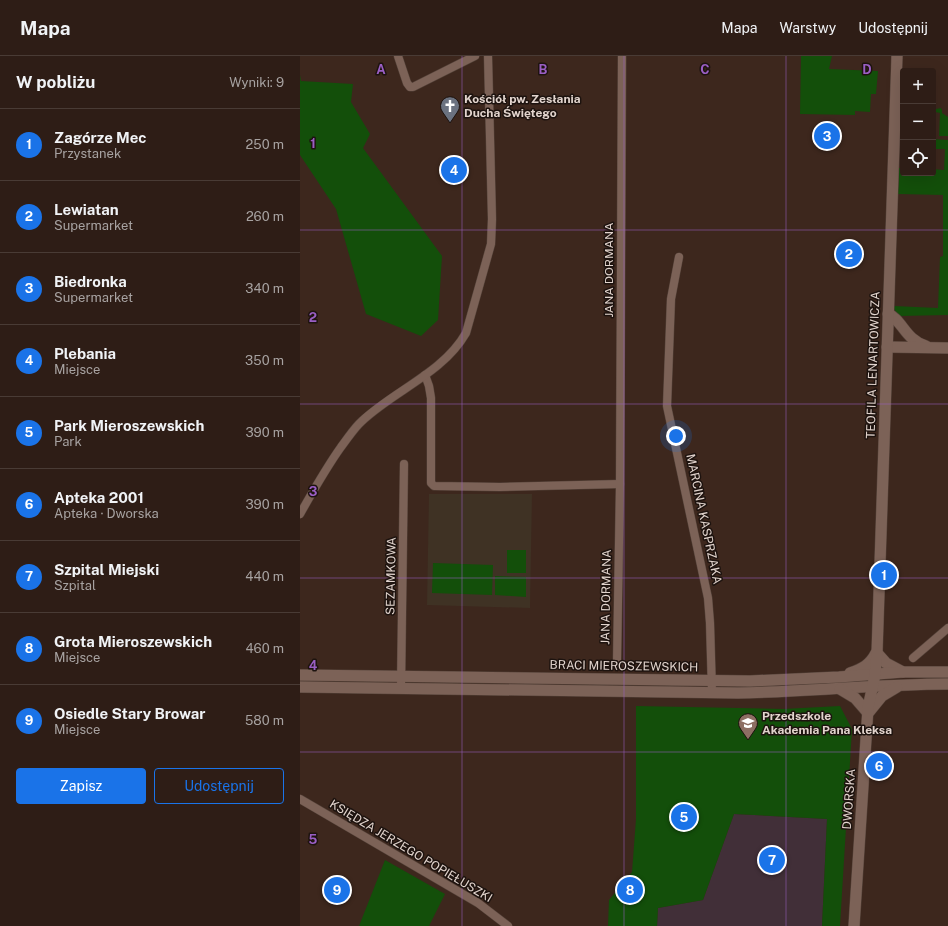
<!DOCTYPE html>
<html lang="pl">
<head>
<meta charset="utf-8">
<style>
	:root { --surface:#2e1d16; --page:#36261f; --text:#f1f3f6; --muted:#a7a2a1; --line:#493b35; --accent:#1a73e8 }
	body { margin:0; font-family:"Public Sans",sans-serif; background:var(--page); color:var(--text) }
	.controls { position:absolute; right:12px; top:12px; display:grid; overflow:hidden; border-radius:4px; box-shadow:0 4px 16px #0002 }
	.controls button { width:36px; height:36px; display:grid; place-items:center; padding:0; border:0; border-bottom:1px solid var(--line); background:var(--surface); color:var(--text); font:20px sans-serif }
	.you { position:absolute; left:376px; top:380px; width:14px; height:14px; margin:-10px; border:3px solid #fff; border-radius:50%; background:#1a73e8; box-shadow:0 0 0 6px #1a73e833 }
	.badge { display:grid; place-items:center; width:26px; height:26px; border-radius:50%; background:var(--accent); color:#fff; font-size:13px; font-weight:700 }
	.pin { position:absolute; translate:-50% -50%; border:2px solid #fff; box-shadow:0 1px 4px #0006 }
	.list { margin:0; padding:0; list-style:none }
	h2 { display:flex; justify-content:space-between; align-items:center; height:52px; margin:0; padding:0 16px; font-size:17px }
	h2 small { font-size:13px; font-weight:400; color:var(--muted) }
	.list li { display:grid; grid-template-columns:26px 1fr auto; gap:12px; align-items:center; box-sizing:border-box; height:72px; padding:0 16px; border-top:1px solid var(--line) }
	.list b { display:block; font-size:15px; white-space:nowrap }
	.list p { margin:0; font-size:13px; white-space:nowrap; color:var(--muted) }
	.list em { font-size:13px; font-style:normal; color:var(--muted) }
	.actions { display:flex; gap:8px; padding:12px 16px }
	.actions a { flex:1; padding:9px 0; border:1px solid var(--accent); border-radius:4px; text-align:center; font-size:14px; color:var(--accent) }
	.actions .main { background:var(--accent); color:#fff }
	.icon { flex:none; width:22px; height:22px; fill:none; stroke:currentColor; stroke-width:2; stroke-linecap:round; stroke-linejoin:round }
	.map { position:relative; flex:none; width:648px; height:870px; overflow:hidden }
	header { display:flex; align-items:center; gap:24px; box-sizing:border-box; height:56px; padding:0 20px; background:var(--surface); border-bottom:1px solid var(--line) }
	header strong { font-size:19px }
	nav { display:flex; gap:22px; margin-inline-start:auto; font-size:14px }
	main { display:flex }
	aside { flex:1; background:var(--surface) }
	.map>svg:first-child { display:block }
</style>
</head>
<body>
<header>
<strong>Mapa</strong>
<nav><a>Mapa</a><a>Warstwy</a><a>Udostępnij</a></nav>
</header>
<main>
<aside>
<h2>W pobliżu<small>Wyniki: 9</small></h2>
<ul class="list">
<li><span class="badge">1</span><div><b>Zagórze Mec</b><p>Przystanek</p></div><em>250 m</em></li>
<li><span class="badge">2</span><div><b>Lewiatan</b><p>Supermarket</p></div><em>260 m</em></li>
<li><span class="badge">3</span><div><b>Biedronka</b><p>Supermarket</p></div><em>340 m</em></li>
<li><span class="badge">4</span><div><b>Plebania</b><p>Miejsce</p></div><em>350 m</em></li>
<li><span class="badge">5</span><div><b>Park Mieroszewskich</b><p>Park</p></div><em>390 m</em></li>
<li><span class="badge">6</span><div><b>Apteka 2001</b><p>Apteka · Dworska</p></div><em>390 m</em></li>
<li><span class="badge">7</span><div><b>Szpital Miejski</b><p>Szpital</p></div><em>440 m</em></li>
<li><span class="badge">8</span><div><b>Grota Mieroszewskich</b><p>Miejsce</p></div><em>460 m</em></li>
<li><span class="badge">9</span><div><b>Osiedle Stary Browar</b><p>Miejsce</p></div><em>580 m</em></li>
</ul>
<div class="actions"><a class="main">Zapisz</a><a>Udostępnij</a></div>
</aside>
<div class="map">
<svg width="648" height="870" viewBox="0 0 648 870">
	<rect width="100%" height="100%" fill="#3d271d"/>
	<!-- education -->
	<polygon fill="#3f3224" points="129,438 232,438 230,552 127,549"/>
	<!-- medical -->
	<polygon fill="#412f38" points="434,758 527,763 522,870 357,870 358,852 403,844"/>
	<!-- green -->
	<g fill="#134f0a">
		<polygon points="501,0 532,0 529,13 578,15 576,38 571,38 570,56 555,55 555,59 500,58"/>
		<polygon points="0,19 1,25 53,28 51,46 70,78 63,92 142,200 138,264 121,280 66,258 36,153 0,99"/>
		<polygon points="641,52 642,54 642,57 648,61 648,80 639,80 640,57 635,56 636,53"/>
		<polygon points="633,83 648,84 648,259 599,260 594,253 594,250 638,252 640,201 643,200 643,139 598,138 599,112 603,112 603,117 633,117 633,113 644,114 645,93 633,93"/>
		<rect x="207" y="494" width="19" height="23"/>
		<polygon points="133,507 193,509 192,539 132,537"/>
		<polygon points="195,520 226,521 226,541 195,539"/>
		<polygon points="336,650 483,653 540,650 552,673 540,870 522,870 527,763 434,758 403,844 358,852 357,870 308,870 309,844 332,816 336,763"/>
		<polygon points="85,804 145,838 129,870 59,870"/>
	</g>
	<g fill="none" stroke-linecap="round" stroke-linejoin="round">
		<!-- street casing -->
		<g stroke="#55433a" stroke-width="9">
			<g id="street">
				<polyline points="98,0 107,27 110,31 113,31 175,0"/>
				<polyline points="379,201 371,243 367,350 408,542 410,567 412,636"/>
				<polyline points="125,319 129,330 131,342 131,427 134,430 200,431 320,428"/>
				<path d="M 0,458 C 13,435 26,412 41,391 C 48,382 54,372 62,365 C 95,334 143,317 166,277 L 191,188 L 192,163 L 188,0"/>
				<polyline points="613,602 648,572"/>
				<polyline points="317,606 320,428 322,0"/>
				<polyline points="101,632 104,408"/>
				<polyline points="0,743 178,847 208,870"/>
			</g>
		</g>
		<!-- secondary casing -->
		<g stroke="#55433a" stroke-width="12">
			<g id="secondary">
				<path d="M 588,258 C 602,263 605,284 626,290"/>
				<polyline points="587,291 648,292"/>
				<polyline points="577,597 586,607 603,616"/>
				<path d="M 550,617 C 562,613 570,609 576,597"/>
				<polyline points="0,619 450,625 539,621 603,616 648,616"/>
				<path d="M 0,631 L 438,637 C 508,636 578,628 648,628"/>
				<polyline points="540,633 555,642 568,657"/>
				<polyline points="569,656 582,640 597,631"/>
				<polyline points="554,870 568,652 575,619 577,597 597,0"/>
			</g>
		</g>
		<!-- street -->
		<use href="#street" stroke="#7c6257" stroke-width="8"/>
		<!-- secondary -->
		<use href="#secondary" stroke="#7c6257" stroke-width="11"/>
	</g>
	<!-- grid -->
	<path fill="none" stroke="#9a5ec3" stroke-width="1" stroke-opacity="0.55" d="M 162,0 L 162,870M 324,0 L 324,870M 486,0 L 486,870M 0,174 L 648,174M 0,348 L 648,348M 0,522 L 648,522M 0,696 L 648,696"/>
	<!-- icons -->
	<defs>
		<g id="church-pin" transform="scale(1)"><path d="M0 17L-7.5 6A9.5 9.5 0 1 1 7.5 6Z" fill="#6b7280" stroke="#1d130f"/><path d="M-1.2-6h2.4v3.5h3.3v2.4h-3.3V6h-2.4V-.1h-3.3v-2.4h3.3Z" fill="#fff"/></g>
		<g id="school-pin" transform="scale(1)"><path d="M0 17L-7.5 6A9.5 9.5 0 1 1 7.5 6Z" fill="#8d6e63" stroke="#1d130f"/><path d="M0-5L7-2L0 1L-7-2ZM-4 1L0 2.5L4 1V4Q0 6-4 4Z" fill="#fff"/></g>
	</defs>
	<g fill-rule="evenodd">
		<use href="#church-pin" x="150" y="50"/>
		<use href="#school-pin" x="448" y="667"/>
	</g>
	<g text-anchor="middle" dominant-baseline="central" stroke-width="3" stroke-linejoin="round" paint-order="stroke">
		<!-- poi labels -->
		<g font-size="12" font-weight="bold" fill="#e2d4cd" stroke="#1d130f" text-anchor="start">
			<text x="164" y="43">Kościół pw. Zesłania<tspan x="164" dy="14">Ducha Świętego</tspan></text>
			<text x="462" y="660">Przedszkole<tspan x="462" dy="14">Akademia Pana Kleksa</tspan></text>
		</g>
		<!-- street labels -->
		<g font-size="12" fill="#e2d4cd" stroke="#1d130f">
			<text transform="translate(309 214) rotate(-90)">JANA DORMANA</text>
			<text transform="translate(573 309) rotate(-88)">TEOFILA LENARTOWICZA</text>
			<text transform="translate(404 463) rotate(78)">MARCINA KASPRZAKA</text>
			<text transform="translate(91 520) rotate(-89)">SEZAMKOWA</text>
			<text transform="translate(306 541) rotate(-89)">JANA DORMANA</text>
			<text transform="translate(324 610) rotate(1)">BRACI MIEROSZEWSKICH</text>
			<text transform="translate(549 743) rotate(-86)">DWORSKA</text>
			<text transform="translate(111 795) rotate(31)">KSIĘDZA JERZEGO POPIEŁUSZKI</text>
		</g>
	</g>
	<g font-size="13" text-anchor="middle" font-weight="bold" fill="#9a5ec3" stroke="#1d130f" stroke-width="3" stroke-linejoin="round" paint-order="stroke">
		<text x="81" y="18">A</text>
		<text x="243" y="18">B</text>
		<text x="405" y="18">C</text>
		<text x="567" y="18">D</text>
		<text x="13" y="92">1</text>
		<text x="13" y="266">2</text>
		<text x="13" y="440">3</text>
		<text x="13" y="614">4</text>
		<text x="13" y="788">5</text>
	</g>
</svg>
<div class="controls">
<button>+</button>
<button>−</button>
<button><svg class="icon" aria-label="locate" viewBox="0 0 24 24"><circle cx="12" cy="12" r="6"/><path d="M12 2v4M12 18v4M2 12h4M18 12h4"/></svg></button>
</div>
<div class="you"></div>
<div class="pin badge" style="left:584px;top:519px">1</div>
<div class="pin badge" style="left:549px;top:198px">2</div>
<div class="pin badge" style="left:527px;top:80px">3</div>
<div class="pin badge" style="left:154px;top:114px">4</div>
<div class="pin badge" style="left:384px;top:761px">5</div>
<div class="pin badge" style="left:579px;top:710px">6</div>
<div class="pin badge" style="left:472px;top:804px">7</div>
<div class="pin badge" style="left:330px;top:834px">8</div>
<div class="pin badge" style="left:37px;top:834px">9</div>
</div>
</main>
</body>
</html>
